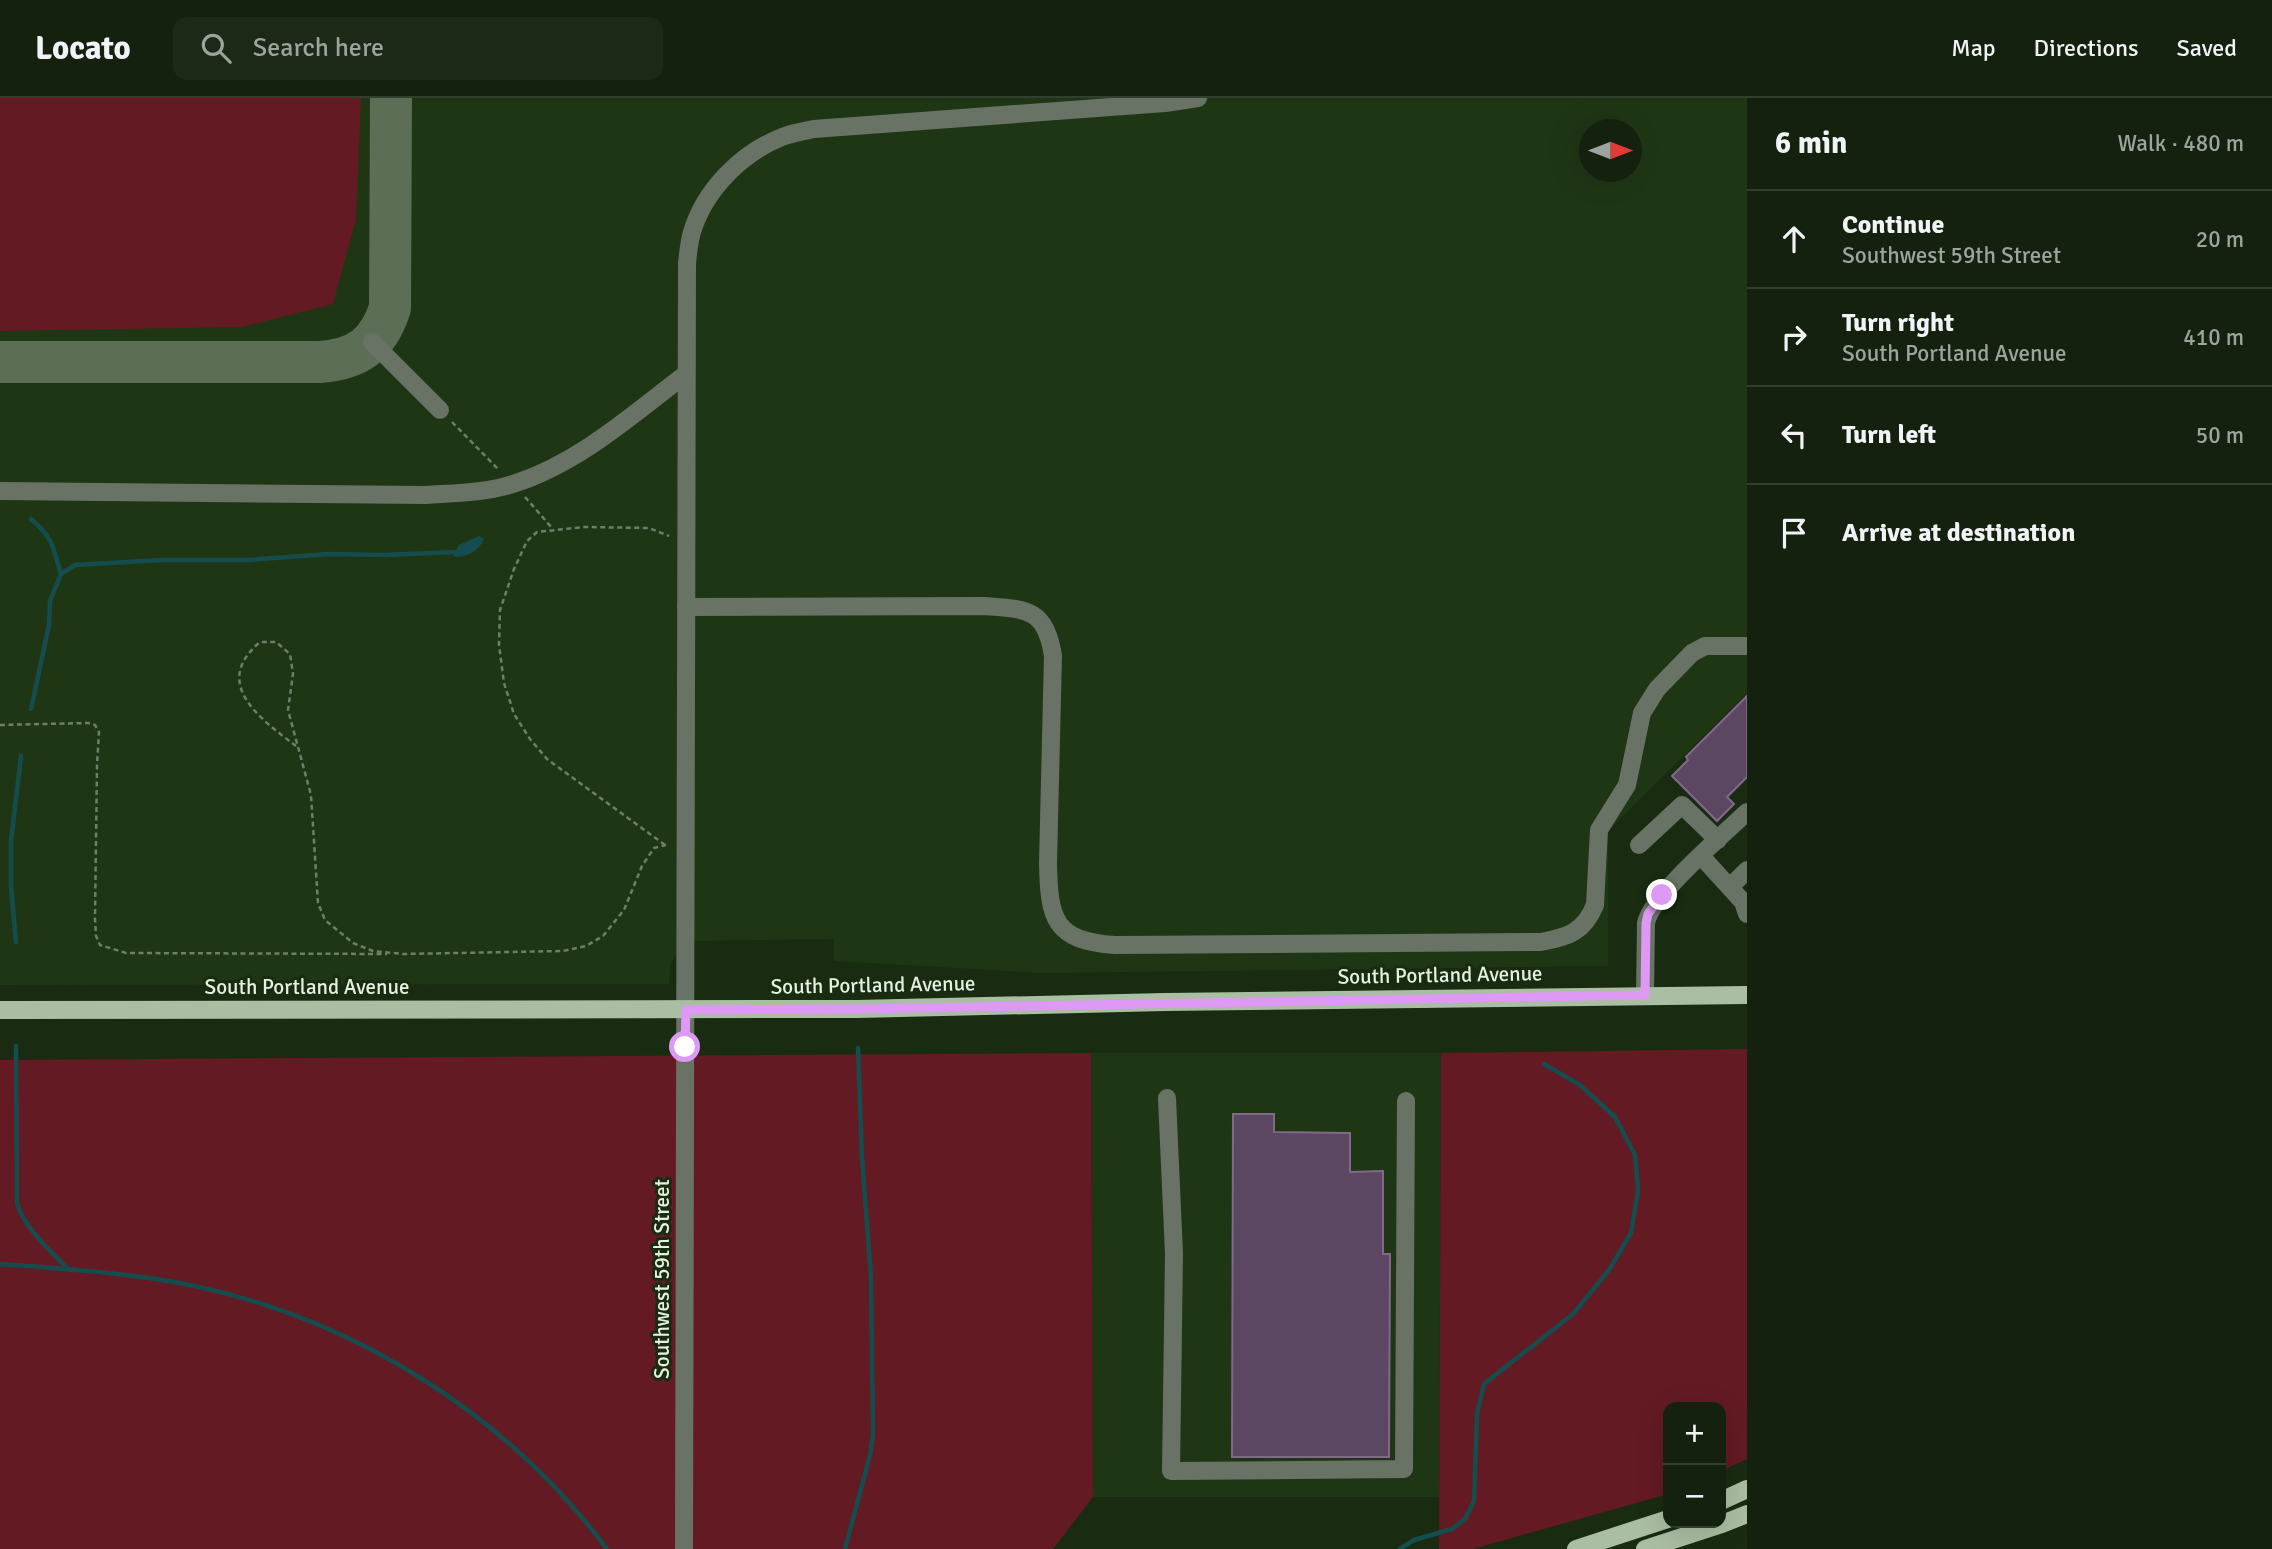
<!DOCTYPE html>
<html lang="en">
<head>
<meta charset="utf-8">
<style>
	:root { --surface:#13210e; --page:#1c2917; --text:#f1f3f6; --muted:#9da39e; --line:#323e2e }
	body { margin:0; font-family:Signika,sans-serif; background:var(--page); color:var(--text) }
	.controls { position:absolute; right:21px; bottom:21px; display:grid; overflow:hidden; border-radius:14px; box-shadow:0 7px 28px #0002 }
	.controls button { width:63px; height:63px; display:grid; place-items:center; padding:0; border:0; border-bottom:2px solid var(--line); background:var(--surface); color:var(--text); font:35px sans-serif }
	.compass { position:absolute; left:1579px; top:21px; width:63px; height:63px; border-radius:50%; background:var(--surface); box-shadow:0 7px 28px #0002; rotate:90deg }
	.stop { position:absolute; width:21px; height:21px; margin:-16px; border:5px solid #dd99f3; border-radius:50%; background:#fff }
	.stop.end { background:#dd99f3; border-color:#fff; box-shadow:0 2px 7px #0008 }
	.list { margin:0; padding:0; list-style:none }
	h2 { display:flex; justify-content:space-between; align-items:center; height:91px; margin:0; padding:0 28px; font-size:30px }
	h2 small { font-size:23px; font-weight:400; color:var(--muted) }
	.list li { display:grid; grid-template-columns:46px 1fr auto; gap:21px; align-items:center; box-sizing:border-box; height:98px; padding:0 28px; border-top:2px solid var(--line) }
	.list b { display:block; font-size:26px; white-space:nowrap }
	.list p { margin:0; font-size:23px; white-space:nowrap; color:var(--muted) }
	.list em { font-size:23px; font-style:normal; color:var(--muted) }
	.icon { flex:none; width:38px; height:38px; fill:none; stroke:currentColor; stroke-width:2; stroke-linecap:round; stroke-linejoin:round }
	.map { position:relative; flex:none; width:1747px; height:1451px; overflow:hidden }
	header { display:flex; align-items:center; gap:42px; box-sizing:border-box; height:98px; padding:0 35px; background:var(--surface); border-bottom:2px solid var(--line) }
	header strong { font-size:33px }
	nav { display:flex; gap:38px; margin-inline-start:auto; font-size:24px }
	.search { width:490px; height:63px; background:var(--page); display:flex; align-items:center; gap:18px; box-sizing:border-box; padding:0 24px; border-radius:14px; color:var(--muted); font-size:26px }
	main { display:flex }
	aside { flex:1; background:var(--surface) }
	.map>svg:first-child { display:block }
	.built { fill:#1f3615; fill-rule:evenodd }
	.green { fill:#631a23 }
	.water { fill:#154d4e }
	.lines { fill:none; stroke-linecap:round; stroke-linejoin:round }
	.stream { stroke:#154d4e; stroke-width:4.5 }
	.taxiway { stroke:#5d6e57; stroke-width:42 }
	.building { fill:#5b4762; stroke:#806a88; stroke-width:2 }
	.path { stroke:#6e7e68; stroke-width:2.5; stroke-dasharray:5 3.5; stroke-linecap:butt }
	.minor { stroke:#687265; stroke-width:18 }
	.major { stroke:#aabea3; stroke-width:18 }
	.route { stroke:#dd99f3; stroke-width:9 }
	.labels { text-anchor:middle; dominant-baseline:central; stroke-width:6; stroke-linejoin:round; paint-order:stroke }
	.street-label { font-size:21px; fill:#e4f0e0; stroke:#192c12 }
</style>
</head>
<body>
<header>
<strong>Locato</strong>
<div class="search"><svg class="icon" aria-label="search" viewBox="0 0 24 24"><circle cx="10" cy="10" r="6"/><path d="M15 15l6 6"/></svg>Search here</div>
<nav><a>Map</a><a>Directions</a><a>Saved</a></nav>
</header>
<main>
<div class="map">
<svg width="1747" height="1451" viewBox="0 0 1747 1451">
	<rect width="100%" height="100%" fill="#192c12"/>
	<g class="built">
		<path d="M0,0h1747v595l-139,138v135l-566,7 -208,-12v-22l-151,2 -13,24 -1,19 -669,1zM1590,32h42v42h-42z"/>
		<path d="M1091,955h350l-2,444h-346z"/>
	</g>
	<g class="green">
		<path d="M0,0h361l-5,121 -23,85 -91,23 -242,4z"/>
		<path d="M1747,951v410l-26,12v-64h-53v87l-195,55h-34l2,-496z"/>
		<path d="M1091,955l2,444 -40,52h-1053v-489z"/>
	</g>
	<path class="water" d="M479,438l5,3c-5,12 -18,20 -31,17l6,-11z"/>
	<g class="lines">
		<g class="stream">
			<path d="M31,421c24,21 21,27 30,55"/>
			<path d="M31,611l18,-84 1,-24 11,-27 14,-9 87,-5h86l81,-6 56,1 69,-3"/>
			<path d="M16,844l-5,-56v-45l10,-85"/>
			<path d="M16,948l1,157c8,26 32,46 50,65"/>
			<path d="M0,1166c65,5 131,9 195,22 163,35 313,130 412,263"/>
			<path d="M845,1451l25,-94 3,-20 -2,-158 -9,-119 -4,-110"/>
			<path d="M1400,1451l14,-9 38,-11 13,-10 9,-18 3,-87 7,-30 89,-70 36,-44 22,-37 7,-43 -3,-35 -20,-38 -35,-32 -36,-21"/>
		</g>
		<path class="taxiway" d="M0,264h320c38,-3 58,-17 70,-54l1,-210"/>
	</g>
	<g class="building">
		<path d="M1747,598v81l-20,20 7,7 -17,17 -45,-45 16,-16 -2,-3z"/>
		<path d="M1233,1016h41v18l76,1v39l33,-1v83h7l-1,203h-157z"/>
	</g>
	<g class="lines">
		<g class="path">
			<path d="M452,324l47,48"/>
			<path d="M525,399l28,32"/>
			<path d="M0,627l88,-2 7,2 4,7 -2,33 -2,153 1,18 4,9 26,8 261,1"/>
			<path d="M296,648c-34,-26 -86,-62 -36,-104h16l14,12 3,20 -5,36 23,85 7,108 7,17 28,23 20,8 30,3 160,-3 23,-5 17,-10 21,-26 18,-44 12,-18 12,-3"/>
			<path d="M665,747l-118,-86 -17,-20 -16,-25 -10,-31 -5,-38 1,-35 14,-41 13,-28 10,-9 47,-5 65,1 20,8"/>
		</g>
		<g class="minor">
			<path d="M372,244l68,68"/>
			<path d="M0,393l426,4c30,-2 61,-2 90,-12 64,-21 117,-69 170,-109"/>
			<path d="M686,509l299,-1c41,3 61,2 68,50l-5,207c1,56 6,78 67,82l426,-3c27,-5 43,-10 54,-37l4,-75 28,-45 15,-72 15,-24 35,-36 13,-7h42"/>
			<path d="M1639,747l43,-40 36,35"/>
			<path d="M1701,758l42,46 4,12"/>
			<path d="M1730,789l17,-17"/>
			<path d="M1645,897l1,-72c5,-27 78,-89 101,-111"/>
			<path d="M1167,1000l7,156 -3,217 233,-2 2,-368"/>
			<path d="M684,1451l3,-1285c1,-11 2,-22 5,-32 13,-43 50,-79 90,-95 10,-4 22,-6 32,-8l351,-26 33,-5"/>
		</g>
		<g class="major">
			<path d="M0,912l857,-1 308,-7 582,-7"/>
			<path d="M1721,1403l26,-12"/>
			<path d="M1576,1451l92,-30"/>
			<path d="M1645,1451l77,-25 25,-10"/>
		</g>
	</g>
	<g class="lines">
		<path class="route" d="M685,949l1,-37 171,-1 788,-14 1,-72 2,-9 14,-19"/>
	</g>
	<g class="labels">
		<g class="street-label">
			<text transform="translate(1440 877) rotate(-1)">South Portland Avenue</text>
			<text transform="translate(873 887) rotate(-1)">South Portland Avenue</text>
			<text x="307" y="889">South Portland Avenue</text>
			<text transform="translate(662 1181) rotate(-90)">Southwest 59th Street</text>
		</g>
	</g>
</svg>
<div class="controls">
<button>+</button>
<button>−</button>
</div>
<svg class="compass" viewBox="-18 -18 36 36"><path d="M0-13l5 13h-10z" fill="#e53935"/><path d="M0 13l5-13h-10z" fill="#9da39e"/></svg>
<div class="stop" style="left:685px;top:949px"></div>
<div class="stop end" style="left:1662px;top:797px"></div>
</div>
<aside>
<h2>6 min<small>Walk · 480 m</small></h2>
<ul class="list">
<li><svg class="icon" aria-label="ahead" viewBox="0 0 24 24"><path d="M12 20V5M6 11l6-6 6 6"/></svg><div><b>Continue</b><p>Southwest 59th Street</p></div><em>20 m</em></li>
<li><svg class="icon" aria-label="right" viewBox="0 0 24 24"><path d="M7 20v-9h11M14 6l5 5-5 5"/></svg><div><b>Turn right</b><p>South Portland Avenue</p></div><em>410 m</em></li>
<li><svg class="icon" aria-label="left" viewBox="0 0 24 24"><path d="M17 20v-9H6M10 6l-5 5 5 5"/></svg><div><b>Turn left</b></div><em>50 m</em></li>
<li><svg class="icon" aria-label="arrive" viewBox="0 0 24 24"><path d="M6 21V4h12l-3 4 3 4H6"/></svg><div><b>Arrive at destination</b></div></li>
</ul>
</aside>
</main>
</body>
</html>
